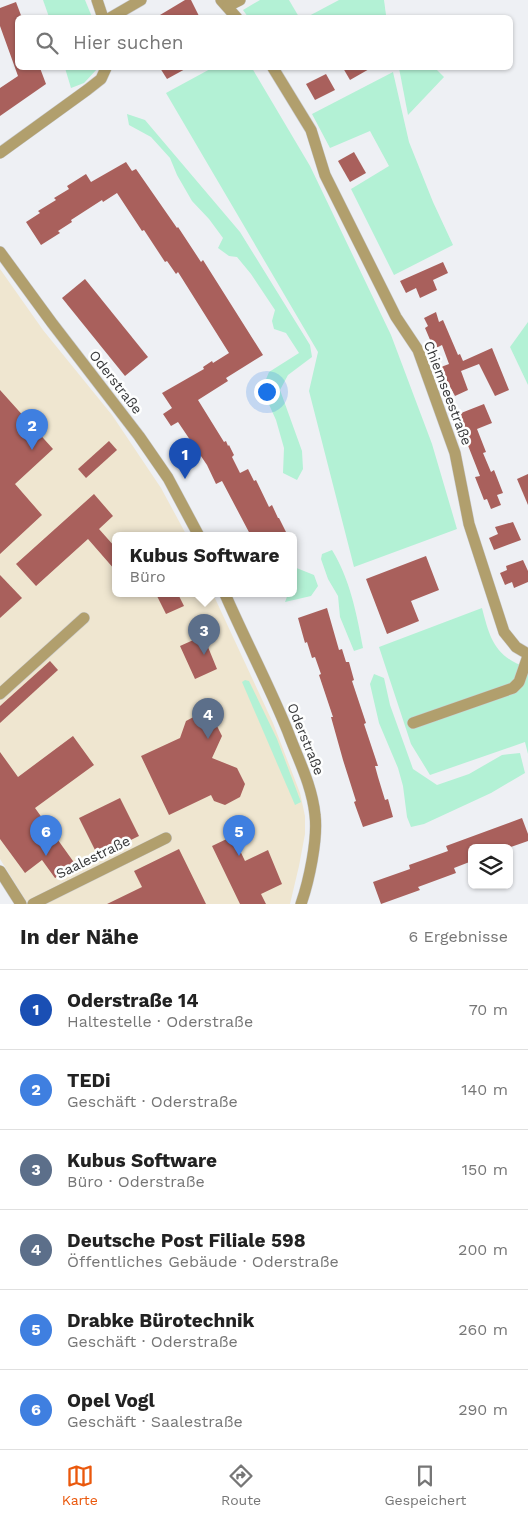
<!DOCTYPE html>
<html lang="de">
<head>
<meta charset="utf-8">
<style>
	:root { --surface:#fff; --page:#f2f2f2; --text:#222; --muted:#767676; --line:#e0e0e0; --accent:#ea580c }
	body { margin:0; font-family:"Work Sans",sans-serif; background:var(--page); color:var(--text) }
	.controls { position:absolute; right:15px; bottom:15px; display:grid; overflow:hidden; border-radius:8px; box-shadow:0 1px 4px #0004 }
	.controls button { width:45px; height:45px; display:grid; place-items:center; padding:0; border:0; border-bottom:1px solid var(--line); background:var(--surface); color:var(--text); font:25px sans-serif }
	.you { position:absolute; left:266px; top:391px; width:18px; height:18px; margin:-12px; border:4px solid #fff; border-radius:50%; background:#1a73e8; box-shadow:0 0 0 8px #1a73e833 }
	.badge { display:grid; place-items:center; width:32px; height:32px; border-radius:50%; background:var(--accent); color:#fff; font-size:16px; font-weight:700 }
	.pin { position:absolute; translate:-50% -41px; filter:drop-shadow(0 1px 2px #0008) }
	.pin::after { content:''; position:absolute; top:26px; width:18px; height:15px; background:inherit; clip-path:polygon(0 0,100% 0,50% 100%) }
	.popup { position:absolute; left:112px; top:532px; width:185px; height:65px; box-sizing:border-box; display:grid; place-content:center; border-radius:8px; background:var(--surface); filter:drop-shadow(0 1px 4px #0005); font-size:16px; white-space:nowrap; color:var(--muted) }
	.popup b { font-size:19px; color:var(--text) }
	.popup::after { content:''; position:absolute; left:50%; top:100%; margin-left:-10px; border:10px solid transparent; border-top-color:var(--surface) }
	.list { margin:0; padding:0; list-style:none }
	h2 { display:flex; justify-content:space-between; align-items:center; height:65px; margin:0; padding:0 20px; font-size:21px }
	h2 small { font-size:16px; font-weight:400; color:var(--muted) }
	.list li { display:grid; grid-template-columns:32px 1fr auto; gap:15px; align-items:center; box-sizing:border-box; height:80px; padding:0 20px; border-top:1px solid var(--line) }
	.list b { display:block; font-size:19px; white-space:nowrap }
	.list p { margin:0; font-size:16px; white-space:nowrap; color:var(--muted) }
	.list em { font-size:16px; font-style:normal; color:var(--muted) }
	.icon { flex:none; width:28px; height:28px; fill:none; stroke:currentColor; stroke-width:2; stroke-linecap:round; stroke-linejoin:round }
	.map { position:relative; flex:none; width:528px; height:904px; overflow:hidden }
	.search { position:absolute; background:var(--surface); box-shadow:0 1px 4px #0004; left:15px; right:15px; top:15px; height:55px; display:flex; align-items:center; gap:12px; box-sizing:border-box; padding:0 18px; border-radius:8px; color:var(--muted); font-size:19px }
	.sheet { height:545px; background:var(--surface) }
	nav { display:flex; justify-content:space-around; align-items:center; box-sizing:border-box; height:70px; border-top:1px solid var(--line); background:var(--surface); font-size:14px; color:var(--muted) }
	nav a { display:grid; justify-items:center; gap:2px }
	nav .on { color:var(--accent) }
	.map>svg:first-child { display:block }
	.commercial { fill:#efe6d0 }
	.green { fill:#b3f1d5 }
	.building { fill:#a9605c }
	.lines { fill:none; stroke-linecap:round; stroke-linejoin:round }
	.minor-casing { stroke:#c9cbcf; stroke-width:12 }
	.minor { stroke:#b19f6d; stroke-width:11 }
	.labels { text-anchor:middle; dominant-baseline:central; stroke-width:5; stroke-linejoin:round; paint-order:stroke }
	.street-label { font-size:14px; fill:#363739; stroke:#fdfefe }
</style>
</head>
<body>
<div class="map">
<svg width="528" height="904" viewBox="0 0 528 904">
	<rect width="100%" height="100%" fill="#eef0f4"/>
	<path class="commercial" d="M0,269l43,61 69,85 49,73 26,48h-72v58h98l60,129 27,70 5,23v18l-6,32 -9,38h-262l-28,-45z"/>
	<g class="green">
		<path d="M43,0h42l7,17h-43z"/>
		<path d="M260,0h29l10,17h-51l-5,-7z"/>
		<path d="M339,0h45l2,15 -4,3 -75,-1z"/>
		<path d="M65,68h33l-14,15 -13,5z"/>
		<path d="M212,68h40l58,98 81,169 41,109 25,85 -103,38 -45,-176 9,-39 -152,-259z"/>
		<path d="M399,68h36l9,9 -36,38z"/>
		<path d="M393,72l16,70 24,60 20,43 -59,30 -43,-86 38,-23 -19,-35 -40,17 -18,-34z"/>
		<path d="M127,114l18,6 95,112 70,113 2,12 -24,18 -8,15 22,61 1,18 -6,11 -14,-7 1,-25 -8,-28 -14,-31 7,-17 30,-19 -13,-20 -12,-4 -2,-8 3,-11 -24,-36 -14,-17 -8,-1 -11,-8 5,-10 -14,-19 -17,-18 -15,-26 -7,-17 -19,-21 -22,-12z"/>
		<path d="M528,322v63l-18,-38z"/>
		<path d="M332,550c18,29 25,65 31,98l-9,3 -14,-34 -2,-21 -10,-17 -7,-20 1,-5z"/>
		<path d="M294,567l20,8 4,11 -7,10 -26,6 3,-8h5v-26z"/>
		<path d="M482,608c8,31 13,49 46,60v86l-3,-12 -95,33 -19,-31 -32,-97z"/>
		<path d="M374,674l10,4 6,27 23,64 24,16 32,-11 33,-19 18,-2 5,20 -34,20 -67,31 -13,3 -4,-10 -4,-31 -5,-18 -19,-45 -9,-39z"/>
		<path d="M245,680l4,1 28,58 24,63 -6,3 -53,-123z"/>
	</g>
	<g class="building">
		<path d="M185,0h6l9,18h-45z"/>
		<path d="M16,2l6,16h-4v50h22l6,16 -46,32v-28l18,-12 -18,-50v-18z"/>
		<path d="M160,68h27l-20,11z"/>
		<path d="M343,68h28l-21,12z"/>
		<path d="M326,74l9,16 -20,10 -9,-16z"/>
		<path d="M354,152l12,21 -16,9 -12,-21z"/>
		<path d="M126,162l6,9 4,-2 41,59 1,-1 23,35 2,-2 60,95 -37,23 2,3 -30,19 26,42 2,-1 2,5 1,-1 5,10 -2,2 8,16 8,-4 6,12 2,-1 13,27 3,-2 6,13h1l9,18h-37l-29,-55 -6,3 -9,-19 -29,-43 -7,4 -8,-12 9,-6 -10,-15 42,-24 -1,-2 9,-6 1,2 16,-10 -51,-81 -2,2 -9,-13 -2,1 -21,-32 -2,1 -25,-38 -14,9 -1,-2 -31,20 1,2 -14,9 2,2 -19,12 -15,-23 14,-9 -2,-2 18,-11 -2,-2 15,-9 -2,-3 19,-12 5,8z"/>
		<path d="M443,262l5,11 -15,7 4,10 -17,8 -4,-10 -10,5 -6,-12z"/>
		<path d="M85,279l63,78 -23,19 -63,-78z"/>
		<path d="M436,312l3,10 4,-2 15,35 2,-1 3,7 29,-13 17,42 -14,6 -16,-32 -18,7 7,19 -13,6 -10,-19 -3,2 -3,-8 3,-1 -1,-3 8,-3 -7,-19 -8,4 -9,-21 3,-2 -4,-8z"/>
		<path d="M0,390l53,59 -38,35 27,31 -42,39z"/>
		<path d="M484,404l8,19 -15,6 9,23 -3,1 8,19 3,-2 9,23 -6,2 4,10 -10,4 -4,-10 -3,1 -9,-23 5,-1 -24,-61z"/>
		<path d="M109,441l8,9 -31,28 -8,-9z"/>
		<path d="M528,474v31l-11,-26z"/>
		<path d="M94,494l19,22 -14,13 16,18v23l-27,-31 -52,47 -20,-22z"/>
		<path d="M513,522l8,18 -27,10 -5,-12 9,-4 -3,-7z"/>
		<path d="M426,556l13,34 -28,11 8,20 -32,13 -21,-55z"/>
		<path d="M523,560l5,11v11l-14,6 -2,-6 -7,3 -5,-12 7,-3 -1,-4z"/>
		<path d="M0,575l22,23 -22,20z"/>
		<path d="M156,594h22l6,12 -18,8z"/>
		<path d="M327,608l12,42 3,-1 4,13h3l5,18 -2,1 14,42 -2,1 14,42h-3l3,11 7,23 3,-1 5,18 -30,10 -9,-25 2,-1 -13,-41 -12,-43h2l-14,-42 2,-1 -6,-17 -3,1 -5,-16 -2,1 -7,-25z"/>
		<path d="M200,637l5,11 3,-1 9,22 -22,10 -15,-33z"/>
		<path d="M50,661l8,9 -58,53v-17z"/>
		<path d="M201,713l12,5 9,18 -10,22 25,10 8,16 -5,13 -15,8 -11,-4 -3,-6 -42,20 -28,-59 39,-18 6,-17z"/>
		<path d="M73,736l21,29 -59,43 43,60 -23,10 -13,-18 -17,13 -25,-34v-87l18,25z"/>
		<path d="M120,798l19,38 -41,20 -19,-38z"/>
		<path d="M522,818l6,16v7l-20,7h-36v13l-18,7 2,5 -38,14 2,3 -39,14 -8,-22 37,-13 -1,-4 39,-14 -2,-5z"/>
		<path d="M233,836l12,25 23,-11 14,34 -21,10 5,10h-26l-28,-58z"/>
		<path d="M179,849l27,55h-99l35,-17 -8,-16z"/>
	</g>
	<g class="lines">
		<defs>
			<g id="minor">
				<path d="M97,0l6,18"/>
				<path d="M221,0l16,18"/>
				<path d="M228,6l12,-6"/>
				<path d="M110,18l31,-18"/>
				<path d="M273,68l38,62 14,45 71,142 22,33 37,103 14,71 35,108 12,15 12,7"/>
				<path d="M0,153l87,-63 14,-11 5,-11"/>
				<path d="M0,252l52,71 87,113 29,42 31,58"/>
				<path d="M225,594c20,46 44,91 63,138 10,27 24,53 27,83 3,24 -6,66 -14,89"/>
				<path d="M0,694l84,-76"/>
				<path d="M413,723l100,-35 6,-6 9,-26"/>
				<path d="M0,871l21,33"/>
				<path d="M33,904l133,-66"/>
			</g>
		</defs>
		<use href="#minor" class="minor-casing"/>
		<use href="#minor" class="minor"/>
	</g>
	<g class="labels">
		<g class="street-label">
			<text transform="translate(116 382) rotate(52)">Oderstraße</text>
			<text transform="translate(448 393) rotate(69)">Chiemseestraße</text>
			<text transform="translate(306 739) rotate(68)">Oderstraße</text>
			<text transform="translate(93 857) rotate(-26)">Saalestraße</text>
		</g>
	</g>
</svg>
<div class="controls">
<button><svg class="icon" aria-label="layers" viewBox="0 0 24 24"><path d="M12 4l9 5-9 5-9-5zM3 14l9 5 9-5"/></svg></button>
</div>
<div class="you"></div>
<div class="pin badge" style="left:185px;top:479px;background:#1a4fb4">1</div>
<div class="pin badge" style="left:32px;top:450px;background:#3f7fe0">2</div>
<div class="pin badge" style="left:204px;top:655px;background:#5c6f8a">3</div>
<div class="popup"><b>Kubus Software</b>Büro</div>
<div class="pin badge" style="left:208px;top:739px;background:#5c6f8a">4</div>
<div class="pin badge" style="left:239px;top:856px;background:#3f7fe0">5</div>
<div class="pin badge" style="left:46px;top:856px;background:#3f7fe0">6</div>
<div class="search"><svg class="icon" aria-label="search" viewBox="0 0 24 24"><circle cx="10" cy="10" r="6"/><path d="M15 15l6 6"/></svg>Hier suchen</div>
</div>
<section class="sheet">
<h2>In der Nähe<small>6 Ergebnisse</small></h2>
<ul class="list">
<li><span class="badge" style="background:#1a4fb4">1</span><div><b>Oderstraße 14</b><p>Haltestelle · Oderstraße</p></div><em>70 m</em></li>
<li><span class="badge" style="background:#3f7fe0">2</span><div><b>TEDi</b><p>Geschäft · Oderstraße</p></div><em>140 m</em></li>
<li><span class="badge" style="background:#5c6f8a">3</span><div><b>Kubus Software</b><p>Büro · Oderstraße</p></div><em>150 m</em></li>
<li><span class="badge" style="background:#5c6f8a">4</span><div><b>Deutsche Post Filiale 598</b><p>Öffentliches Gebäude · Oderstraße</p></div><em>200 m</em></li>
<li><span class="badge" style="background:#3f7fe0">5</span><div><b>Drabke Bürotechnik</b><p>Geschäft · Oderstraße</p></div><em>260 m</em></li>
<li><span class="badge" style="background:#3f7fe0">6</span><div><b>Opel Vogl</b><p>Geschäft · Saalestraße</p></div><em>290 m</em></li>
</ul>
</section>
<nav>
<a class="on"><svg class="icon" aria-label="map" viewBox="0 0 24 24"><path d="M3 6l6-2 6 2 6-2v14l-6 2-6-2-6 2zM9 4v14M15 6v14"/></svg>Karte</a>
<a><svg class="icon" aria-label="directions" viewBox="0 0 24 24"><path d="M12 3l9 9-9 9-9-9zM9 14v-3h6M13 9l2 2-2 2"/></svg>Route</a>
<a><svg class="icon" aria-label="saved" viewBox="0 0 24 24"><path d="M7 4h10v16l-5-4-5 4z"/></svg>Gespeichert</a>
</nav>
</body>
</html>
